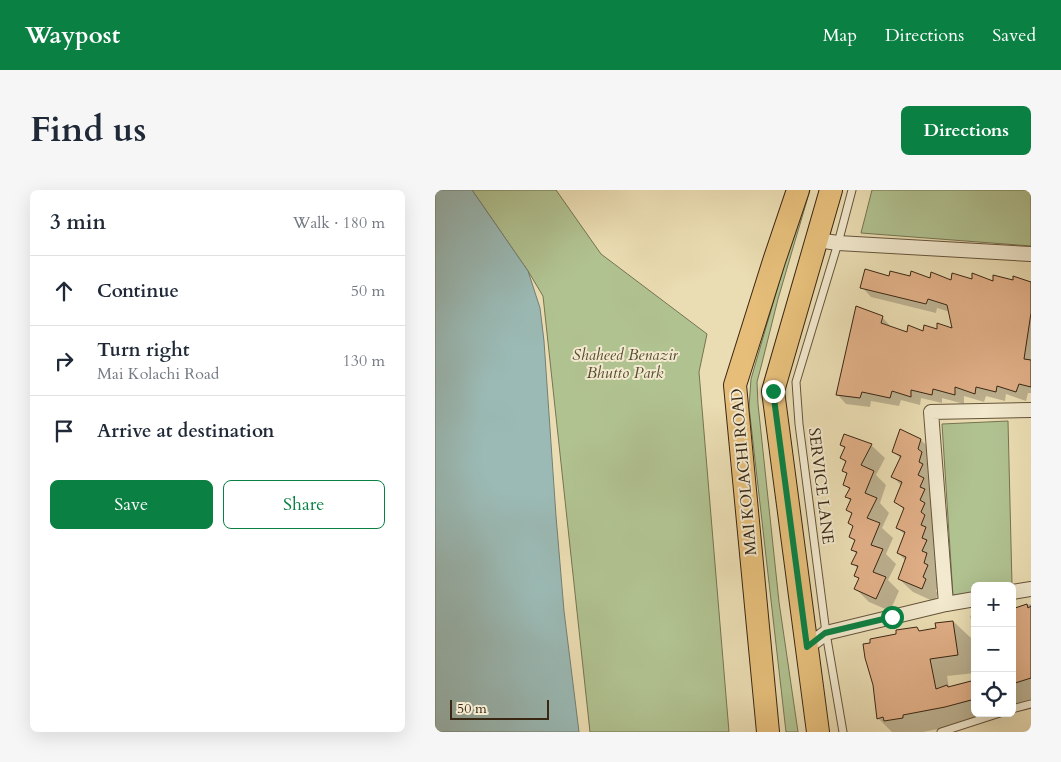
<!DOCTYPE html>
<html lang="en">
<head>
<meta charset="utf-8">
<style>
	:root { --surface:#fff; --page:#f6f6f7; --text:#1f2937; --muted:#747a83; --line:#e0e1e3; --accent:#0b8043 }
	body { margin:0; font-family:Cardo,serif; background:var(--page); color:var(--text) }
	.controls { position:absolute; right:15px; bottom:15px; display:grid; overflow:hidden; border-radius:8px; box-shadow:0 5px 20px #0002 }
	.controls button { width:45px; height:45px; display:grid; place-items:center; padding:0; border:0; border-bottom:1px solid var(--line); background:var(--surface); color:var(--text); font:25px sans-serif }
	.scale { position:absolute; left:15px; bottom:12px; width:99px; box-sizing:border-box; padding-left:5px; border:2px solid #392613; border-top:0; font-size:14px; line-height:18px; white-space:nowrap; color:#392613; -webkit-text-stroke:4px #f2e9ce; paint-order:stroke }
	.stop { position:absolute; width:15px; height:15px; margin:-11px; border:4px solid #0b8043; border-radius:50%; background:#fff }
	.stop.end { background:#0b8043; border-color:#fff; box-shadow:0 1px 5px #0008 }
	.list { margin:0; padding:0; list-style:none }
	h2 { display:flex; justify-content:space-between; align-items:center; height:65px; margin:0; padding:0 20px; font-size:21px }
	h2 small { font-size:16px; font-weight:400; color:var(--muted) }
	.list li { display:grid; grid-template-columns:32px 1fr auto; gap:15px; align-items:center; box-sizing:border-box; height:70px; padding:0 20px; border-top:1px solid var(--line) }
	.list b { display:block; font-size:19px; white-space:nowrap }
	.list p { margin:0; font-size:16px; white-space:nowrap; color:var(--muted) }
	.list em { font-size:16px; font-style:normal; color:var(--muted) }
	.actions { display:flex; gap:10px; padding:15px 20px }
	.actions a { flex:1; padding:11px 0; border:1px solid var(--accent); border-radius:8px; text-align:center; font-size:18px; color:var(--accent) }
	.actions .main { background:var(--accent); color:#fff }
	.icon { flex:none; width:28px; height:28px; fill:none; stroke:currentColor; stroke-width:2; stroke-linecap:round; stroke-linejoin:round }
	.map { position:relative; flex:none; width:596px; height:542px; overflow:hidden; border-radius:8px }
	header { display:flex; align-items:center; gap:30px; box-sizing:border-box; height:70px; padding:0 25px; background:var(--accent); color:#fff }
	header strong { font-size:24px }
	nav { display:flex; gap:28px; margin-inline-start:auto; font-size:18px }
	.intro { display:flex; align-items:center; justify-content:space-between; box-sizing:border-box; height:120px; padding:0 30px }
	h1 { margin:0; font-size:35px }
	.button { padding:12px 22px; border-radius:8px; background:var(--accent); color:#fff; font-size:18px; font-weight:700 }
	main { display:flex; gap:30px; padding:0 30px }
	aside { flex:1; background:var(--surface); border-radius:8px; box-shadow:0 5px 20px #0002 }
	.map>svg:first-child { display:block }
	.green { fill:#b1c291; stroke:#757452 }
	.water { fill:#9bbab5; stroke:#747f74 }
	.shadow { fill:#0003 }
	.building { fill:#e1af87; stroke:#392613 }
	.lines { fill:none; stroke-linecap:round; stroke-linejoin:round }
	.service-casing { stroke:#66543b; stroke-width:9 }
	.minor-casing { stroke:#66543b; stroke-width:16 }
	.primary-casing { stroke:#392613; stroke-width:24 }
	.service { stroke:#f2e9ce; stroke-width:7 }
	.minor { stroke:#f2e9ce; stroke-width:14 }
	.primary { stroke:#e6be7a; stroke-width:22 }
	.route { stroke:#0b8043; stroke-width:6 }
	.labels { text-anchor:middle; dominant-baseline:central; stroke-width:4; stroke-linejoin:round; paint-order:stroke }
	.park-label { font-size:16px; font-style:italic; fill:#574d32; stroke:#f2e9ce }
	.street-label { font-size:16px; fill:#392613; stroke:#f2e9ce }
</style>
</head>
<body>
<header>
<strong>Waypost</strong>
<nav><a>Map</a><a>Directions</a><a>Saved</a></nav>
</header>
<div class="intro"><h1>Find us</h1><a class="button">Directions</a></div>
<main>
<aside>
<h2>3 min<small>Walk · 180 m</small></h2>
<ul class="list">
<li><svg class="icon" aria-label="ahead" viewBox="0 0 24 24"><path d="M12 20V5M6 11l6-6 6 6"/></svg><div><b>Continue</b></div><em>50 m</em></li>
<li><svg class="icon" aria-label="right" viewBox="0 0 24 24"><path d="M7 20v-9h11M14 6l5 5-5 5"/></svg><div><b>Turn right</b><p>Mai Kolachi Road</p></div><em>130 m</em></li>
<li><svg class="icon" aria-label="arrive" viewBox="0 0 24 24"><path d="M6 21V4h12l-3 4 3 4H6"/></svg><div><b>Arrive at destination</b></div></li>
</ul>
<div class="actions"><a class="main">Save</a><a>Share</a></div>
</aside>
<div class="map">
<svg width="596" height="542" viewBox="0 0 596 542">
	<rect width="100%" height="100%" fill="#ebddb3"/>
	<filter id="stains"><feTurbulence type="fractalNoise" baseFrequency=".004" numOctaves="4"/><feColorMatrix values="0 0 0 0 .2 0 0 0 0 .09 0 0 0 0 .02 0 0 0 .5 -.17"/></filter>
	<radialGradient id="worn" r=".72"><stop offset=".6" stop-color="#630" stop-opacity="0"/><stop offset="1" stop-color="#630" stop-opacity=".3"/></radialGradient>
	<g class="green">
		<path d="M37,0h84l45,64 106,80 -8,38 30,360h-139l-47,-436 -15,-25z"/>
		<path d="M371,0h4l-32,109 -16,64 -5,19 1,22 21,198 19,130h-12l-37,-325 2,-28z"/>
		<path d="M437,0h159v56l-170,-13z"/>
		<path d="M573,231l4,164 -37,1v6l-22,4 -11,-172z"/>
	</g>
	<path class="water" d="M0,0h37l56,81 12,37 4,33 12,175 8,95 15,121h-144z"/>
	<g class="shadow">
		<path d="M476,87l41,5 21,-1 58,2v110h-3l-2,8 -20,-7 -1,7 -19,-5 -2,6 -20,-6v8l-22,-6v5l-21,-5 -1,7 -19,-5 -2,6 -28,-5 -1,6 -24,-3 -9,-10 45,-77 10,11 16,5 45,-4 -3,-17 -13,-4 -1,5 -65,-16 -9,-10 28,-9z"/>
		<path d="M486,250l13,13 6,102 -4,9 4,4 -3,8 4,4 -5,11 2,2 -3,9 -22,-10 -14,-13 7,-18 -8,-8 7,-18 -8,-8 7,-17 -8,-9 6,-15 -9,-9 8,-18 -8,-8z"/>
		<path d="M406,254l30,1 14,13 -9,17 10,10 -6,18 9,10 -7,15 11,10 -7,16 10,10 -8,16 11,11 -9,20 -21,-9 -13,-13 4,-9 -5,-4 3,-7 -5,-6 4,-9 -5,-4 4,-8 -6,-6 4,-9 -4,-4 3,-8 -5,-5 3,-8 -4,-5 3,-7 -6,-6 4,-9 -4,-4 3,-8 -6,-5 4,-9z"/>
		<path d="M596,414v97l-19,9v-100z"/>
		<path d="M540,425v17l-5,-16z"/>
		<path d="M519,432l18,17 3,20v14l-28,3 2,12 26,-7v32h26l-38,11 -40,8h-31l-14,-14 -4,-34 24,-49 19,-7 3,4 17,-3 -1,-5z"/>
	</g>
	<g class="building">
		<path d="M430,79l24,7 1,-5 20,5 1,-5 19,7 1,-6 20,8 1,-7 20,6v-6l21,8v-6l20,5v-4l18,6v31l-7,46 7,1v27l-12,-3 -3,8 -19,-6 -1,6 -20,-5 -1,7 -20,-7v8l-22,-6 -1,6 -21,-5v7l-19,-6 -2,7 -28,-6 -2,6 -24,-3 20,-89 27,10 -2,7 26,9 1,-7 15,6 1,-6 13,4v-6l15,5 -5,-23 -19,-6 -2,5 -66,-16z"/>
		<path d="M465,239l21,10 -3,10 4,3 -3,10 4,2 -5,11 6,3 -4,9 5,2 -5,11 5,3 -4,9 4,3 -4,10 5,2 -4,11 5,2 -5,11 5,2 -3,10 4,2 -5,12 3,2 -4,10 -24,-10 8,-22 -9,-4 8,-21 -9,-4 8,-20 -10,-6 8,-20 -11,-5 10,-21 -9,-4z"/>
		<path d="M409,244l28,10 -11,21 13,6 -9,22 12,5 -10,20 13,5 -9,22 12,4 -10,23 13,5 -10,22 -22,-10 5,-11 -5,-2 4,-10 -7,-2 6,-12 -6,-2 4,-10 -6,-3 4,-11 -5,-3 4,-10 -6,-3 5,-11 -6,-2 5,-9 -7,-3 4,-12 -5,-2 4,-10 -6,-3 5,-11 -5,-2z"/>
		<path d="M592,414l1,4 3,-2v72l-19,6v-75z"/>
		<path d="M518,431l5,34 -28,4 6,30 11,-4 1,2 27,-7v19l-30,8 -42,8v3l-19,3 -1,-4 -6,2 -4,-34 -8,-27 -2,-14 7,-1v-4l26,-5v-4l21,-3 2,4 17,-3 -1,-5z"/>
	</g>
	<g class="lines">
		<defs>
			<g id="service">
				<path d="M577,519l19,-5"/>
				<path d="M408,542l-17,-99 -27,-209 -3,-42 42,-139 14,-53"/>
				<path d="M506,542l59,-19"/>
			</g>
			<g id="minor">
				<path d="M382,50l21,3 193,11"/>
				<path d="M577,402l19,-3"/>
				<path d="M511,414l-15,-192 100,-2"/>
				<path d="M372,457l19,-14 120,-29 29,-5"/>
			</g>
			<g id="primary">
				<path d="M333,542l-33,-347 39,-124 24,-71"/>
				<path d="M383,542l-45,-341 58,-201"/>
			</g>
		</defs>
		<use href="#service" class="service-casing"/>
		<use href="#minor" class="minor-casing"/>
		<use href="#primary" class="primary-casing"/>
		<use href="#service" class="service"/>
		<use href="#minor" class="minor"/>
		<use href="#primary" class="primary"/>
	</g>
	<g class="lines">
		<path class="route" d="M338,201l34,256 18,-14 67,-16"/>
	</g>
	<g class="labels">
		<g class="park-label">
			<text x="190" y="165">Shaheed Benazir<tspan x="190" dy="18">Bhutto Park</tspan></text>
		</g>
		<g class="street-label">
			<text transform="translate(309 282) rotate(-95)">MAI KOLACHI ROAD</text>
			<text transform="translate(386 296) rotate(83)">SERVICE LANE</text>
		</g>
	</g>
	<rect width="100%" height="100%" filter="url(#stains)"/>
	<rect width="100%" height="100%" fill="url(#worn)"/>
</svg>
<div class="controls">
<button>+</button>
<button>−</button>
<button><svg class="icon" aria-label="locate" viewBox="0 0 24 24"><circle cx="12" cy="12" r="6"/><path d="M12 2v4M12 18v4M2 12h4M18 12h4"/></svg></button>
</div>
<div class="scale">50 m</div>
<div class="stop" style="left:457px;top:427px"></div>
<div class="stop end" style="left:338px;top:201px"></div>
</div>
</main>
</body>
</html>
